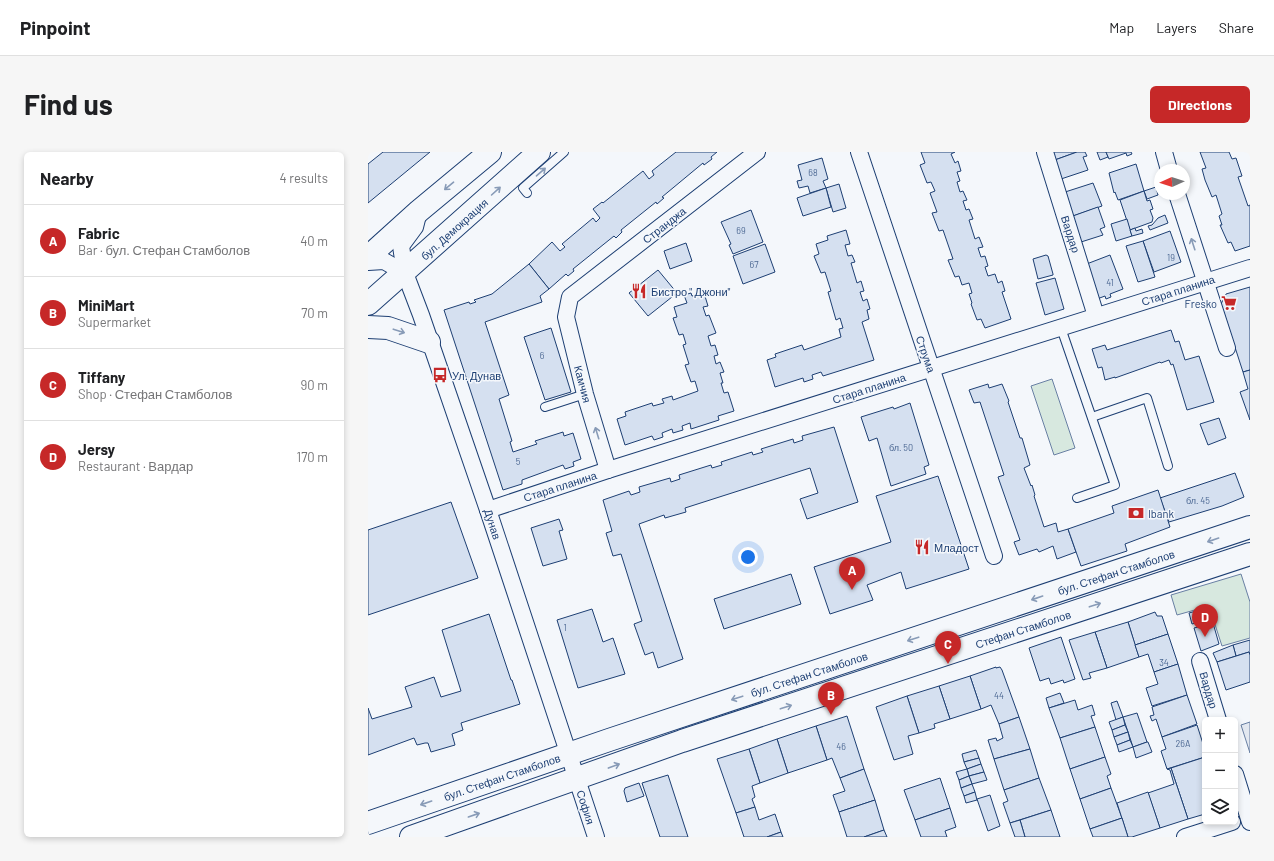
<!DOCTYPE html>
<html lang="en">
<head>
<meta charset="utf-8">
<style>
	:root { --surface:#fff; --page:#f6f6f6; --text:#202124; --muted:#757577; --line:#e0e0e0; --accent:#c62828 }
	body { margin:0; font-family:Barlow,sans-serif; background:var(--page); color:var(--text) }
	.controls { position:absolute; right:12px; bottom:12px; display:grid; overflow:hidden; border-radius:6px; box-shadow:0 2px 6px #0003 }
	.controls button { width:36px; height:36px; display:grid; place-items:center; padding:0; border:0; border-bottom:1px solid var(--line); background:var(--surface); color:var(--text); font:20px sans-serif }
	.compass { position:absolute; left:786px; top:12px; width:36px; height:36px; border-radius:50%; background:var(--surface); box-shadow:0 2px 6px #0003; rotate:267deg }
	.you { position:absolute; left:380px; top:405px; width:14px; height:14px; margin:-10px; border:3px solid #fff; border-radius:50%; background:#1a73e8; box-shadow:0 0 0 6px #1a73e833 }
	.badge { display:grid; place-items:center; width:26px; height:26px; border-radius:50%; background:var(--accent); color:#fff; font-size:13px; font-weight:700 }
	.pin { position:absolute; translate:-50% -33px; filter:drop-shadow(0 1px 2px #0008) }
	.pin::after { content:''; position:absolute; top:21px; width:14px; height:12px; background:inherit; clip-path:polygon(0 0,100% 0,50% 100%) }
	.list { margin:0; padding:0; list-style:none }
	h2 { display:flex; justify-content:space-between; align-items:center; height:52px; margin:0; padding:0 16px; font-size:17px }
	h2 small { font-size:13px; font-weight:400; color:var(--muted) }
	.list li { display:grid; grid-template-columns:26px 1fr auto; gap:12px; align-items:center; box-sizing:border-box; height:72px; padding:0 16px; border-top:1px solid var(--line) }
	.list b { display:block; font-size:15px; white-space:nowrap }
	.list p { margin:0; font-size:13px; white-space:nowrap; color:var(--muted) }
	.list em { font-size:13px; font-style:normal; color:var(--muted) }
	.icon { flex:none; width:22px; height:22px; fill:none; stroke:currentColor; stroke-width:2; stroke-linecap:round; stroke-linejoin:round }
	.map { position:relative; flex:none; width:882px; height:685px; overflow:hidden; border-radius:6px }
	header { display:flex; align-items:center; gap:24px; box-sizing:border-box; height:56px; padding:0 20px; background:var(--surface); border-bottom:1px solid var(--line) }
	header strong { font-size:19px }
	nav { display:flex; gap:22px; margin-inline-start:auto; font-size:14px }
	.intro { display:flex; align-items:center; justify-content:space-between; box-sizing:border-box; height:96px; padding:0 24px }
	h1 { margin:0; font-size:28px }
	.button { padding:10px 18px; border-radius:6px; background:var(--accent); color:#fff; font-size:14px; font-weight:700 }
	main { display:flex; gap:24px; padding:0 24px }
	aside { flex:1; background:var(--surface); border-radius:6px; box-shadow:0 2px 6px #0003 }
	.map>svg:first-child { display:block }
	.green { fill:#d7e8df; stroke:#687fa3 }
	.parking { fill:#e3e8f0; stroke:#687fa3 }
	.building { fill:#d5e0f0; stroke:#1d3f73 }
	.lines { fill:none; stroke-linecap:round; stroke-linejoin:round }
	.lane-casing { stroke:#1d3f73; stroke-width:10 }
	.street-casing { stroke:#1d3f73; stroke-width:18 }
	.secondary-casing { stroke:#1d3f73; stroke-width:24 }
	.lane { stroke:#f4f7fb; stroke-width:8 }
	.street { stroke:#f4f7fb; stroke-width:16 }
	.secondary { stroke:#f4f7fb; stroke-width:22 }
	.oneway { stroke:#889bb7 }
	.labels { text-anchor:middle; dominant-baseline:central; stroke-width:3; stroke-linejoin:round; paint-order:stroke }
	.number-label { font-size:9px; fill:#4b6792 }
	.street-label { font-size:11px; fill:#1d3f73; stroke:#f4f7fb }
	.poi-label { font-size:11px; fill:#1d3f73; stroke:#f4f7fb; text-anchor:start }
</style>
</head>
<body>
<header>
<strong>Pinpoint</strong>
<nav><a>Map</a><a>Layers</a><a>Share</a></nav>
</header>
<div class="intro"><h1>Find us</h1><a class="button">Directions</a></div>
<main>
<aside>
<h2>Nearby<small>4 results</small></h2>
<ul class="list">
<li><span class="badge">A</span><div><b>Fabric</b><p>Bar · бул. Стефан Стамболов</p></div><em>40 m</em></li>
<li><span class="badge">B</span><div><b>MiniMart</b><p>Supermarket</p></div><em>70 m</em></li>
<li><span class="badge">C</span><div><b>Tiffany</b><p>Shop · Стефан Стамболов</p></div><em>90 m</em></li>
<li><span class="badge">D</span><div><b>Jersy</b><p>Restaurant · Вардар</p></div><em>170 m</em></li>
</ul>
</aside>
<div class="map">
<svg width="882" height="685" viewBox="0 0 882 685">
	<rect width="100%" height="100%" fill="#f4f7fb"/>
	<g class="green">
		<path d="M684,227l23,69 -21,7 -23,-69z"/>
		<path d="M873,422l9,28v36l-28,8 -13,-40 -32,9 -6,-20z"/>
	</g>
	<path class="parking" d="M882,570v31l-9,-28z"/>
	<g class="building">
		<path d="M15,0h47l-62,51v-39z"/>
		<path d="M308,0h41l-6,5 1,2 -8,6 -1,-2 -41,34 2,1 -7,6 -1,-2 -35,28 1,2 -6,6 -2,-2 -41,33 1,2 -6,5 -2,-2 -17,15 -20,-25 23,-22 8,9 5,-4 -3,-3 31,-26 3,4 4,-4 -7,-9 9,-7 1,1 40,-32 6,8 5,-4 -2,-4z"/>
		<path d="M553,0h34l-4,2 4,9 3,-2 3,10 -4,1 3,9 -3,1 3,10 3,-1 4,9 -4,1 3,9 3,-1 4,10 -4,1 6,19 4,-2 4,10 -5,1 3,9 4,-1 3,10 -3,1 3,9 7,-2 3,9 4,-2 3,10 -3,1 9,27 -26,9 -4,-9 -4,1 -6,-16 1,-1 -3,-9 3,-1 -3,-10 -7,2 -3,-9 -4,1 -7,-17 5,-1 -10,-29 -4,1 -7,-18 5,-1 -7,-19 5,-2 -4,-9 -4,1 -7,-18 5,-2z"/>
		<path d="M681,0h28l-25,9z"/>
		<path d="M709,0h8l2,4 -4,1 5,13 -30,10 -6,-19z"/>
		<path d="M729,0h9l2,5 -8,3z"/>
		<path d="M738,0h25l1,2 -5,2 -1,-3 -17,6z"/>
		<path d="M832,0h29l3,7 4,-1 6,18 -4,1 10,29 2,-1v41l-15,5 -4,-9 -3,1 -8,-18h2l-3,-9 3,-2 -6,-19 -4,2 -7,-17 -3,-11 4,-1z"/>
		<path d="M454,6l6,21 -5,2 3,7 -16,5 -2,-7 -9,2 -2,-7 5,-1 -4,-15z"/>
		<path d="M768,12l8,27 -26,9 -3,-8 -1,1 -5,-20z"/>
		<path d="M725,31l9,23 -32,11 -8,-24z"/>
		<path d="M471,32l7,24 -13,4 -7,-24z"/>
		<path d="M788,35l2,8 -11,4 -3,-8z"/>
		<path d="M458,36l5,19 -28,9 -6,-18z"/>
		<path d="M776,39l3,10 3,-1 3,9 -3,1 3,8 -1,4 -22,8 -10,-30z"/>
		<path d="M730,55l7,20 -5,2 3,6 -22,7 -11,-25z"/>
		<path d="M383,58l12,32 -30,12 -4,-9 2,-1 -10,-22z"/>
		<path d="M797,63l3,8 -18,7 -2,-4 4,-1 6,-7z"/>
		<path d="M759,67l5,17 -16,5 -5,-17z"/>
		<path d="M767,76l1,3 6,-2 1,4 -11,3 -2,-6z"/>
		<path d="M478,78l4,14 -5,1 3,11 4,-1 3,7 -4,1 6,20 4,-2 3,10 -4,1 3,9 4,-2 3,10 -3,1 2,9 -7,3 12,38 -51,16 -2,-4 -9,3 1,4 -9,3 -1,-4 -28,9 -8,-27 9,-3 -1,-3 27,-9 2,5 37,-13 -2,-8 4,-1 -3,-10 -4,2 -8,-28 3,-1 -6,-19 -4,1 -7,-17 5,-2 -3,-10 12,-4 -1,-4z"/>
		<path d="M802,79l11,31 -27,10 -11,-31z"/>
		<path d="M775,89l12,36 -17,5 -12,-36z"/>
		<path d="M318,91l6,18 -22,8 -6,-18z"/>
		<path d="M397,92l10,28 -32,12 -10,-28z"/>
		<path d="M678,103l2,1 5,18v1l-15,4 -5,-20z"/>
		<path d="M742,103l13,34 -13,5 1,3 -5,2 -1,-3 -8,3 -13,-34z"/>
		<path d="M161,112l20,25 -9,7 2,6 -57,20 24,73 -10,4 13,42 -2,1 3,10 24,-8 -2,-3 28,-9 1,4 9,-3 8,26 -8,3 1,4 -9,3 -2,-4 -41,15v4l-19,6 -59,-180 25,-8 1,2 6,-2 -2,-2 18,-6z"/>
		<path d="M290,118l19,23 -29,23 -19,-23z"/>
		<path d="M687,126l9,31 -19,6 -9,-32z"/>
		<path d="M882,135v83l-7,2 -22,-68 5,-10z"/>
		<path d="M323,141l1,3 12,-3 4,13 -5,1 3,9 3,-1 7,18 -8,3 3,10 4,-1 3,10 -4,1 2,8 4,-2 4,10 -4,1 3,10h-2l3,10 4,-1 6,19 -16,5 1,4 -28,9 -1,-6 -8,3 1,4 -10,3 -1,-4 -10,4 1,4 -9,3 -2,-4 -27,9 -8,-26 9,-3 -1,-4 27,-9 1,3 11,-3 -2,-4 10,-3 1,4 25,-9 -3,-10 -4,1 -6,-17 4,-1 -6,-19 3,-1 -3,-10 -4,1 -6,-17 4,-1 -3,-10 13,-4 -3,-8z"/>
		<path d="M183,176l20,64 -26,8 -21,-63z"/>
		<path d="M803,178l4,12 4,-1 6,19 14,-4 15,46 -27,8 -14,-46 -2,1 -2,-5 -8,3 -1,-1 -45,16v-1l-10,3 -3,-13 -4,1 -6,-19 13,-4 2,5z"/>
		<path d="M882,218v50l-10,-28 8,-3 -5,-17z"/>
		<path d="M620,232l1,4 13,-4 7,17 -1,1 12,36h2l8,27 -6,3 7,18 1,-1 3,10 -1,1 10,31 12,-4 2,9 10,-3 8,23 -19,7 -4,-13 -14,6 -2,-3 -18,6 -5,-13 6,-2 -22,-63 6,-2 -24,-73 -6,1 -5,-13z"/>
		<path d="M542,251l19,62 -5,2 2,7 -35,12 -14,-48 -8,3 -8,-24 32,-10 1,2z"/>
		<path d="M851,266l7,20 -18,7 -8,-21z"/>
		<path d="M466,275l24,75 -51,17 -7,-20 18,-6 -8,-25 -125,40 1,4 -21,6 -1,-3 -25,9 44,135 -25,9 -5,-16 -8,3 -11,-31 8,-3 -21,-67 -8,2 -7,-23 6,-2 -9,-31 26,-9 2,4 9,-3 -1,-5 31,-9 1,4 9,-3 -1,-4 32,-10 1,3 10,-3 -1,-3 31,-10 1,3 10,-3 -2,-3 32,-10 1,4 9,-3 -1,-4z"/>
		<path d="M867,321l9,24 -22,9 -53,16 -9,-24z"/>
		<path d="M570,324l31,93 -63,20 -5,-17 -34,13 6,15 -43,14 -16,-47 77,-25 -15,-46z"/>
		<path d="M790,338l12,37 -45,17 2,7 -46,15 -13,-37 46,-16 -2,-7z"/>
		<path d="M83,350l27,76 -110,37v-85z"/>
		<path d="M191,367l4,11 -4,1 8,28 -24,7 -12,-38z"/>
		<path d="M423,422l10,30 -77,25 -10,-30z"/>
		<path d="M839,456l3,11 -18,5 -3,-11z"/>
		<path d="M224,457l11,33 10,-4 12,36 -47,14 -21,-68z"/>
		<path d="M787,460l2,4h5l6,18 -33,11 -7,-23z"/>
		<path d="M121,462l22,66h1l8,24 -59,19 2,7 -11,4 3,11 -24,7 -3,-9h-3l-8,2 -3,-7 -46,17v-47l4,11 40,-12 -7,-20 29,-10 7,20 20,-6 -19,-61z"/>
		<path d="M760,470l11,35 -32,11 -12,-36z"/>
		<path d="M845,471l6,21 -18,7 -7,-23z"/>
		<path d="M727,480l12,36 -18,5 2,5 -8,2 -14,-40z"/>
		<path d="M800,482l10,30 -24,8 -6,-18 -9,3 -4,-12z"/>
		<path d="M693,485l14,42 -11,4 -1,-3 -12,4 -2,-6 -9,3 -11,-33z"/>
		<path d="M882,488v15l-1,-3 -13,4 -3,-11z"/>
		<path d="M865,493l3,11 -19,6 -4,-9z"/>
		<path d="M881,500l1,3v27l-24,8 -9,-28z"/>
		<path d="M810,512l9,31 -35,11 -6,-18 12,-4 -4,-12z"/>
		<path d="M628,515v1l4,-1 2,3 17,47 -20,7 -8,-19 -10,4 -11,-33z"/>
		<path d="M602,524l11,33 -31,10 -11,-33z"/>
		<path d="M571,534l11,33 -16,5 1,4 -16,5 -12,-37z"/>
		<path d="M692,541l4,10 -15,5 -3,-10z"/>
		<path d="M819,543l10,29 -35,13 -6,-18 -4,2 -2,-5 4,-1 -2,-8z"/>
		<path d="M539,544l12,37 -11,3 5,18 -19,6 -18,-53z"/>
		<path d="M707,548l3,10 14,-5 3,10 -4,1 4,11 -35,11 -11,-30z"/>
		<path d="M749,549l6,16 -7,3 -5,-17z"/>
		<path d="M769,561l10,29 -14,5 -10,-30z"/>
		<path d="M479,564l17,53 -24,9 -8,-20 -5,2 -11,-34z"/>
		<path d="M651,565l11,32 -36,10 -6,-19 8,-2 1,3 6,-3 -4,-14z"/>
		<path d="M755,565l2,8 -13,5 -3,-8z"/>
		<path d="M757,573l3,7 -14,5 -2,-7z"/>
		<path d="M829,573l8,25v7l-38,12 -6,-18 5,-2 -4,-12z"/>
		<path d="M448,574l11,34 -39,13 -11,-34z"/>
		<path d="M727,575l10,30 -35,12 -10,-31z"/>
		<path d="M760,580l2,8 -13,5 -3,-8z"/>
		<path d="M409,587l11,34 -28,10 -11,-34z"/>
		<path d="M762,588l3,7 -14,5 -2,-7z"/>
		<path d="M779,590h1l4,10 -16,6 -3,-11z"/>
		<path d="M381,597l11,34 -8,3 3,11 -3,2 3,8 -19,6 -19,-54z"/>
		<path d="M662,597l9,29 -35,12 -10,-31z"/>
		<path d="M608,598l3,8 -15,4 -2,-8z"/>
		<path d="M737,605l6,17 -4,2 4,12 -31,11 -10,-30z"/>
		<path d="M837,605v57l-17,5 -17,-51z"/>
		<path d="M611,606l2,6 -14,5 -3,-7z"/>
		<path d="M613,612l3,8 -15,4 -2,-7z"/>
		<path d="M803,616l17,51 -28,9 -12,-35 26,-9 -4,-14 -3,-1z"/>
		<path d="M496,617l11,31 -36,12 -6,-17 12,-4 -5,-13z"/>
		<path d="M599,617l2,7 -10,4 -3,-8z"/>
		<path d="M616,620l3,8 -15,4 -3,-8z"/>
		<path d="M300,623l20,62h-28l-18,-54z"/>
		<path d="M601,624l3,8 -11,4 -2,-8z"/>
		<path d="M572,626l10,30 -35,12 -11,-30z"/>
		<path d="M671,626l12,32 -41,13 -7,-20 5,-2 -4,-11z"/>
		<path d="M271,631l5,13 -17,6 -3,-11 1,-3z"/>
		<path d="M604,632l3,8 -11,4 -3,-8z"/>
		<path d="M743,636l11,30 -32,11 -10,-30z"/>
		<path d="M607,640l2,8 -11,3 -2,-7z"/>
		<path d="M780,640l12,36 -28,9h-4l-11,-34z"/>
		<path d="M622,643l10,31 -12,5 -11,-32z"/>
		<path d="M507,648l9,30 -20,7h-17l-8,-25z"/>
		<path d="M387,655l4,13 16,-6 6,18 -14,5h-23l-8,-24z"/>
		<path d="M582,656l6,19 -11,4 2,6h-26l-6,-17z"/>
		<path d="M683,658l9,27h-35l-5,-17z"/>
		<path d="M754,666l6,19h-35l-3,-8z"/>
		<path d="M652,668l5,17h-10l-5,-14z"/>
		<path d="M516,678l3,7h-23z"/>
		<path d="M413,680l2,5h-16z"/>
	</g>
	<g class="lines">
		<defs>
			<g id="lane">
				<path d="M159,41l-4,-5 41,-36"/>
				<path d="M693,176l54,157 -38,13"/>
				<path d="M177,255l40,-13"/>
				<path d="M724,265l55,-19 21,68"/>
			</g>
			<g id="street">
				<path d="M491,0l135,404"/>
				<path d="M677,0l51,164"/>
				<path d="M796,0l5,18"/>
				<path d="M809,42l50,154"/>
				<path d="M50,63l-3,12 -14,19 4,27 16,42 67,195 108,327"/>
				<path d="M0,110l16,-1 21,12"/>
				<path d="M240,318l-23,-76 -19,-77 4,-20 187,-145"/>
				<path d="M120,358l120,-40 642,-202"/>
				<path d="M832,509l18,59"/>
				<path d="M867,622l15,48"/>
				<path d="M817,685l47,-15"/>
			</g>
			<g id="secondary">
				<path d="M0,105l51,-46 71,-59"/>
				<path d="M0,152l171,-152"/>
				<path d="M0,175l20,1 41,14"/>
				<path d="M0,671l241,-83 641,-213"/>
				<path d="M43,685l271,-96 568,-187"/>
			</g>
		</defs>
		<use href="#lane" class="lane-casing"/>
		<use href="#street" class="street-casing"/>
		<use href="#secondary" class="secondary-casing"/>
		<use href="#lane" class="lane"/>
		<use href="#street" class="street"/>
		<use href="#secondary" class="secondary"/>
	</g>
	<defs><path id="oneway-shaft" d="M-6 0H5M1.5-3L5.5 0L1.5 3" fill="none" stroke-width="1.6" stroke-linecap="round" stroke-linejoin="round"/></defs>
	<g class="oneway">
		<use href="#oneway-shaft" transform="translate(173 20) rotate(-41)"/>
		<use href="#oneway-shaft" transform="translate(81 34) rotate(140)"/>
		<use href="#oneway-shaft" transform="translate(128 39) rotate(-42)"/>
		<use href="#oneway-shaft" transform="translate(825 92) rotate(-108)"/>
		<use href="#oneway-shaft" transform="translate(31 179) rotate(18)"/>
		<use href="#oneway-shaft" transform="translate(229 281) rotate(-107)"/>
		<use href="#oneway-shaft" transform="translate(845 388) rotate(161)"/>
		<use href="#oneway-shaft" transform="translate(669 446) rotate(161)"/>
		<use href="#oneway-shaft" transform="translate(727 453) rotate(-18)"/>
		<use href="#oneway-shaft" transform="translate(545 487) rotate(162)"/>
		<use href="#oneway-shaft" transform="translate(369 546) rotate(162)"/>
		<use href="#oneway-shaft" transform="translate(418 555) rotate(-18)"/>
		<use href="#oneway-shaft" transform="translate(246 614) rotate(-20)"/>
		<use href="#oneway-shaft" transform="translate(58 651) rotate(161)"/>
		<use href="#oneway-shaft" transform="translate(106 663) rotate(-19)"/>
	</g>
	<defs>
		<symbol id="restaurant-bare" viewBox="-9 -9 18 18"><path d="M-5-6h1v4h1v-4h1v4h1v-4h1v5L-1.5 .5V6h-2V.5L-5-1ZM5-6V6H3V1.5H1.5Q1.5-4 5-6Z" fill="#c62828" stroke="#f4f7fb" stroke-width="2.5" paint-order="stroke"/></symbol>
		<symbol id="supermarket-bare" viewBox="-9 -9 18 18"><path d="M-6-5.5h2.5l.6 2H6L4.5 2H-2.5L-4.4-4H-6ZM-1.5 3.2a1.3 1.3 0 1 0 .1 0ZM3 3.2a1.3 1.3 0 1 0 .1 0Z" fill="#c62828" stroke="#f4f7fb" stroke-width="2.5" paint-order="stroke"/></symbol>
		<symbol id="bus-bare" viewBox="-9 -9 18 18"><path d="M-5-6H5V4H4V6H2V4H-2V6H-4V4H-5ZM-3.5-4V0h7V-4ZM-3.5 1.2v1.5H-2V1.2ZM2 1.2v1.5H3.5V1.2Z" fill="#c62828" stroke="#f4f7fb" stroke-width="2.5" paint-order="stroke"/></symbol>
		<symbol id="bank-bare" viewBox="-9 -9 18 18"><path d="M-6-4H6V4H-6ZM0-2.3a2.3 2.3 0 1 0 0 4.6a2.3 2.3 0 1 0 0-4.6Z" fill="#c62828" stroke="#f4f7fb" stroke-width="2.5" paint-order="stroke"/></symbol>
	</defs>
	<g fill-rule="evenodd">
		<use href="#restaurant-bare" x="260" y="128" width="22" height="22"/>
		<use href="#supermarket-bare" x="850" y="140" width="22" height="22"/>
		<use href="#bus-bare" x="61" y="212" width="22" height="22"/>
		<use href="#bank-bare" x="757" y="350" width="22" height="22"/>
		<use href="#restaurant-bare" x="543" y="384" width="22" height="22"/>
	</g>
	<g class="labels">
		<g class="number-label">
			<text x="445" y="20">68</text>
			<text x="373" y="78">69</text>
			<text x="803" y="105">19</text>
			<text x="386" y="112">67</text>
			<text x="742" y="130">41</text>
			<text x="174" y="203">6</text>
			<text x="533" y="295">бл. 50</text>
			<text x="150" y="309">5</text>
			<text x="830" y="348">бл. 45</text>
			<text x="197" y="475">1</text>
			<text x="796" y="510">34</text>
			<text x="631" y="543">44</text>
			<text x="815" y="591">26A</text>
			<text x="473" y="594">46</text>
		</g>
		<g class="street-label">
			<text transform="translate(296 73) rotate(-38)">Странджа</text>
			<text transform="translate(86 77) rotate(-42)">бул. Демокрация</text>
			<text transform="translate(703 82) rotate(72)">Вардар</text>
			<text transform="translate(810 138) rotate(-18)">Стара планина</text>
			<text transform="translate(558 202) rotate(71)">Струма</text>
			<text transform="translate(215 232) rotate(75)">Камчия</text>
			<text transform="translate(501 236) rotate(-18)">Стара планина</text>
			<text transform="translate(192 334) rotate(-18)">Стара планина</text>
			<text transform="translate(125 372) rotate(72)">Дунав</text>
			<text transform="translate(748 420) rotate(-18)">бул. Стефан Стамболов</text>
			<text transform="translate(655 477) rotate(-18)">Стефан Стамболов</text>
			<text transform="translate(441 522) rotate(-18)">бул. Стефан Стамболов</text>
			<text transform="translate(841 538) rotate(73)">Вардар</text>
			<text transform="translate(134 625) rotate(-19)">бул. Стефан Стамболов</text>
			<text transform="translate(218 655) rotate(72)">София</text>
		</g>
		<g class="poi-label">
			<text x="283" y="139">Бистро " Джони"</text>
			<text x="849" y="151" text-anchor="end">Fresko</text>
			<text x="84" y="223">Ул. Дунав</text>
			<text x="780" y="361">Ibank</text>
			<text x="566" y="395">Младост</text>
		</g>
	</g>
</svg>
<div class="controls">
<button>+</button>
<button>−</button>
<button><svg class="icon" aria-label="layers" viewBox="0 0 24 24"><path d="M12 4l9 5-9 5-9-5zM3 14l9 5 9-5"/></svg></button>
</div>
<svg class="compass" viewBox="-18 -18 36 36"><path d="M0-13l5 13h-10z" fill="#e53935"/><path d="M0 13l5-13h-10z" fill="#757577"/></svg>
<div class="you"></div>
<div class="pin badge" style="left:484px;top:438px">A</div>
<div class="pin badge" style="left:463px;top:563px">B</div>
<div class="pin badge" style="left:580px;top:512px">C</div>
<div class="pin badge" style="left:837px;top:485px">D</div>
</div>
</main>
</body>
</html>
